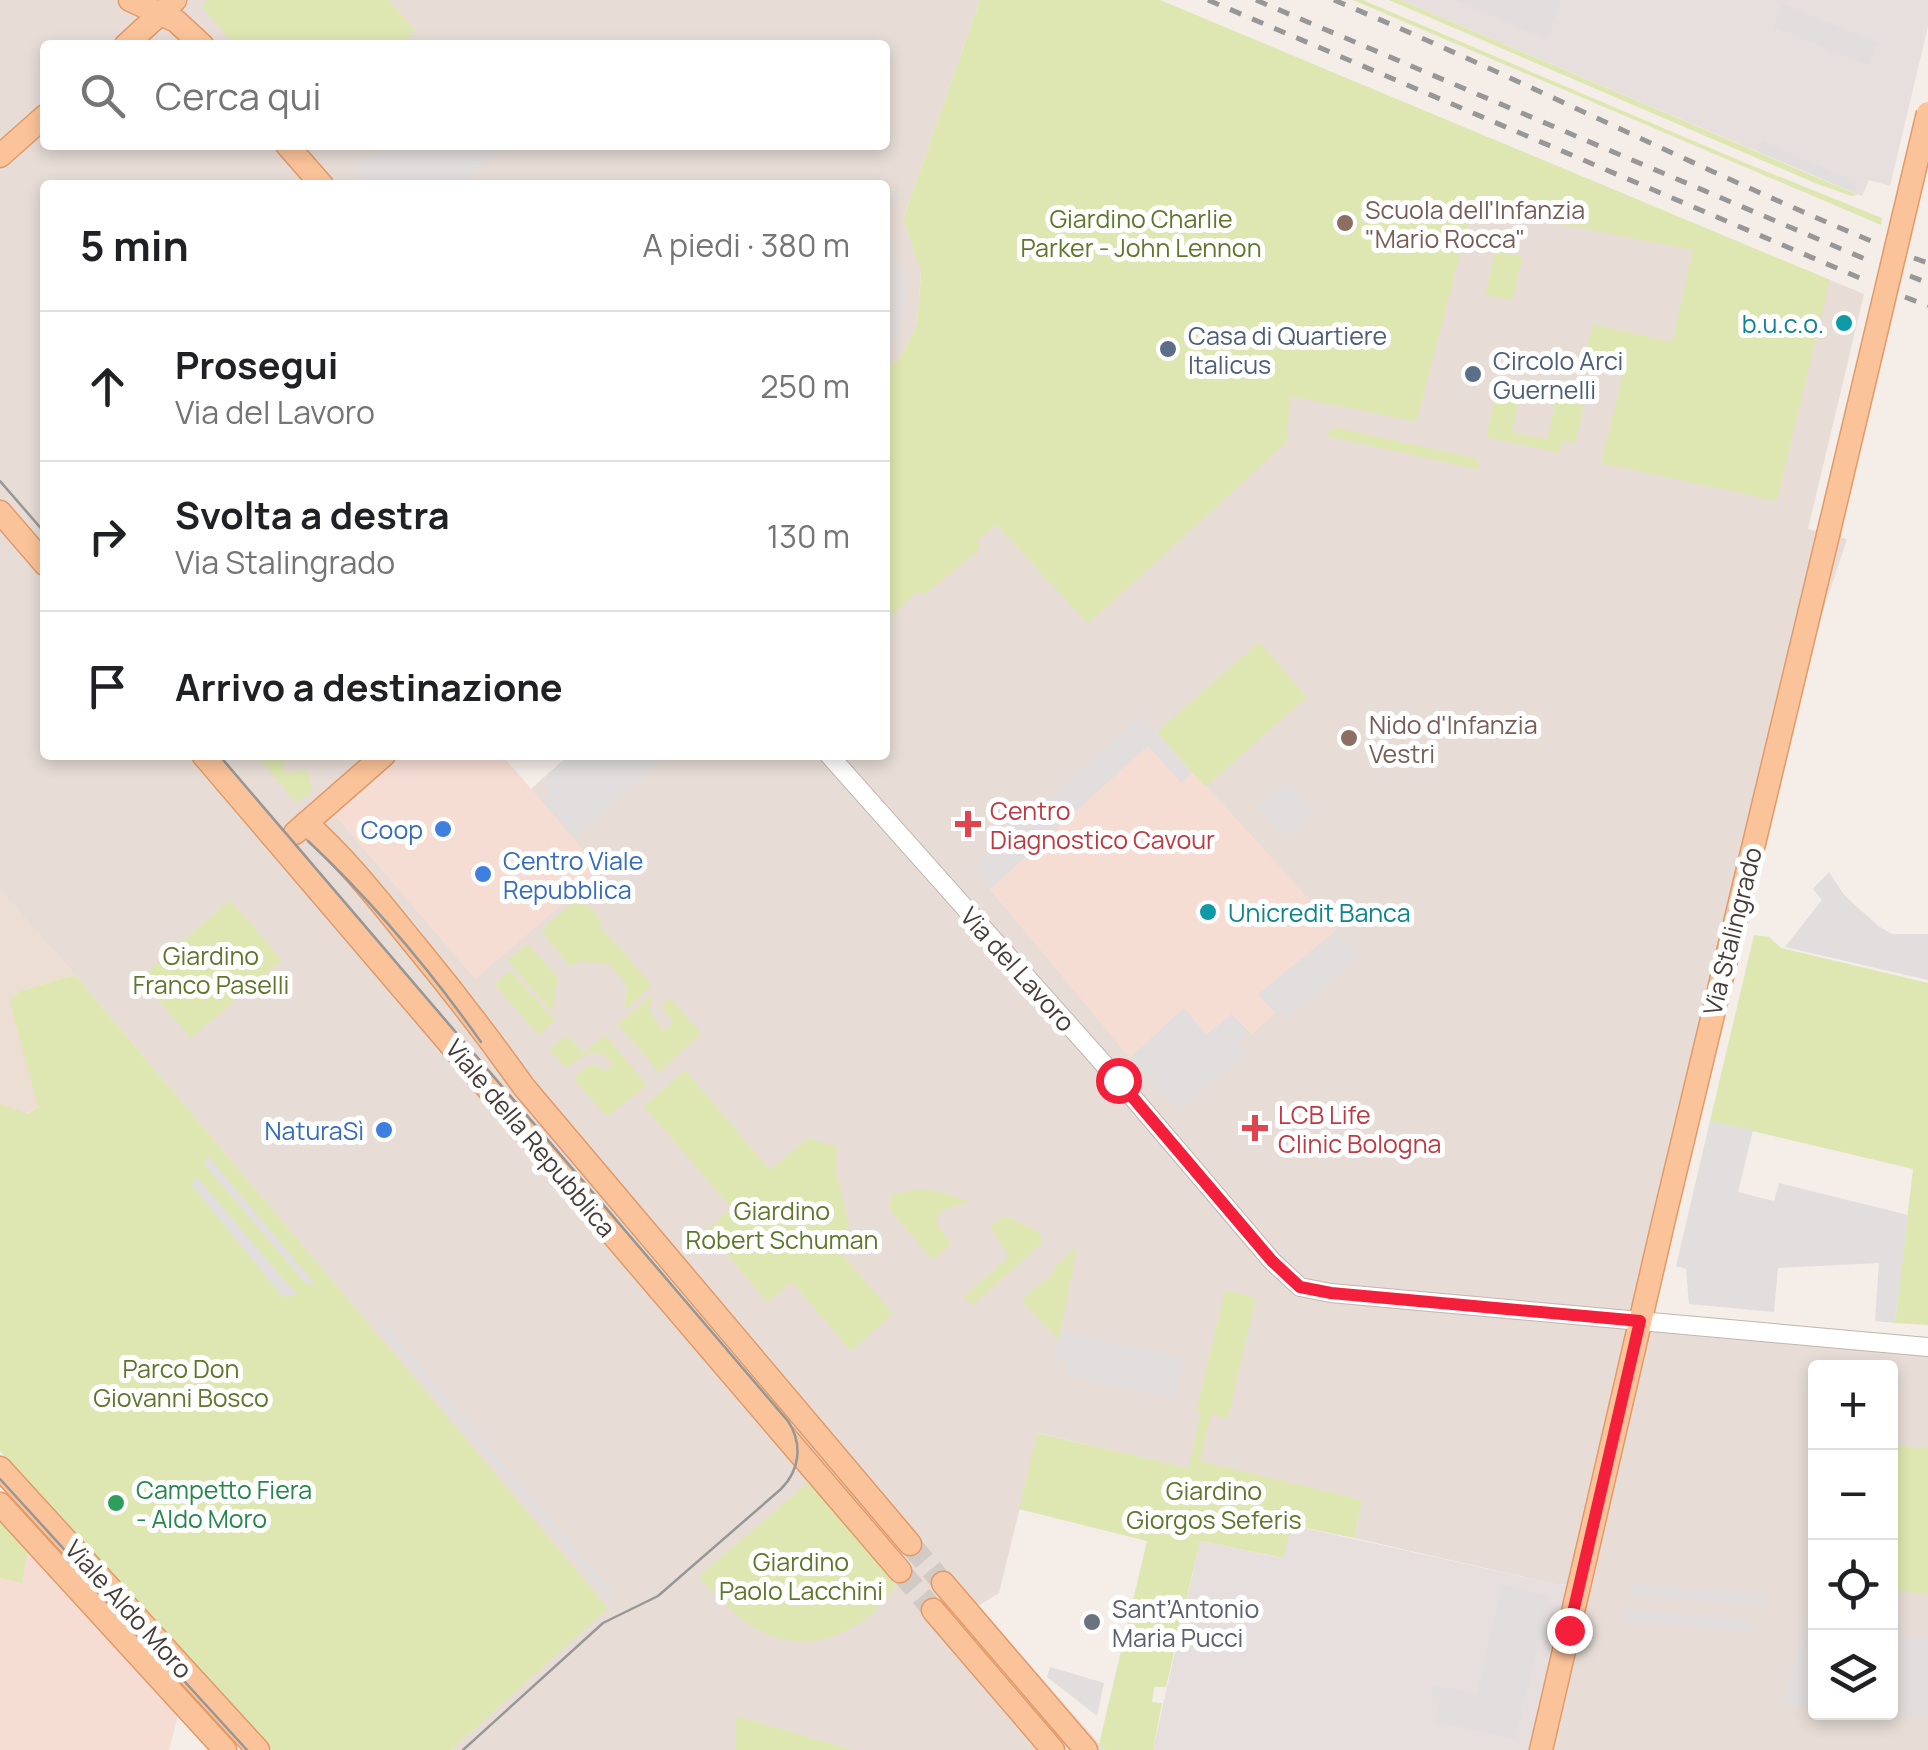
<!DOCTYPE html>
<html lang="it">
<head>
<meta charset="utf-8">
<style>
	:root { --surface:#fff; --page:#f6f6f6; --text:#202124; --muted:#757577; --line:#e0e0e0 }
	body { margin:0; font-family:Manrope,sans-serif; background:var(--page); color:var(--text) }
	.controls { position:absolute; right:30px; bottom:30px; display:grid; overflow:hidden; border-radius:10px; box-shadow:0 5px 15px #0003 }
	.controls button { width:90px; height:90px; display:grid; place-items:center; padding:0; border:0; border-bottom:2px solid var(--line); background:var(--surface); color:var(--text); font:50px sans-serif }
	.stop { position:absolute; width:30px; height:30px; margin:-22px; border:8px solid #f41f3b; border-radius:50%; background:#fff }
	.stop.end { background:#f41f3b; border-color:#fff; box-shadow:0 2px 10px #0008 }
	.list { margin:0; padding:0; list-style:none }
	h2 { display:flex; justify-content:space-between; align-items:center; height:130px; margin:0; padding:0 40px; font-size:42px }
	h2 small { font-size:32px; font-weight:400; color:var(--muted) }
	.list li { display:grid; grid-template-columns:65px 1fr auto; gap:30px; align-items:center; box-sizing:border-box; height:150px; padding:0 40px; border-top:2px solid var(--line) }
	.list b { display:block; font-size:38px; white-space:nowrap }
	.list p { margin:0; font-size:32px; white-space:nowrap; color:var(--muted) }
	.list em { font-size:32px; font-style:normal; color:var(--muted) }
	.icon { flex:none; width:55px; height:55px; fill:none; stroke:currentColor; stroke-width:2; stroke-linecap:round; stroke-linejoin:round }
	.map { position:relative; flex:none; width:1928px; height:1750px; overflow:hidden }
	.search { position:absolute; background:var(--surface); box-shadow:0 5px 15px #0003; left:40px; top:40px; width:850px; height:110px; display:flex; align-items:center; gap:25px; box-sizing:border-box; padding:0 35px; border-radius:10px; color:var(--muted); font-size:38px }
	.panel { position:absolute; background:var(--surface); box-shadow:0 5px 15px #0003; left:40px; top:180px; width:850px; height:580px; border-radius:10px }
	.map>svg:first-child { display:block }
	.residential { fill:#e7ddd6; fill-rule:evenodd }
	.commercial { fill:#f5ddd4 }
	.industrial { fill:#e6dfdd }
	.education { fill:#ecded2 }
	.green { fill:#dee7b2 }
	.parking { fill:#e2dedd }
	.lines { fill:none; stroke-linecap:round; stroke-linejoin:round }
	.major-tunnel { stroke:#d1cac5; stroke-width:22; stroke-dasharray:22 11; stroke-linecap:butt }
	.minor-casing { stroke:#c2b5ae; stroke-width:20 }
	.major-casing { stroke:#e19a69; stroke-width:25 }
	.minor { stroke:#fff; stroke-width:18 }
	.major { stroke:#fbc399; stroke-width:22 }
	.tram { stroke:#979797; stroke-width:2.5 }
	.rail { stroke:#979797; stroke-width:5; stroke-dasharray:12 12; stroke-linecap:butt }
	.major-bridge-casing { stroke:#e19a69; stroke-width:25; stroke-linecap:butt }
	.major-bridge { stroke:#fbc399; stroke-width:22 }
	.route { stroke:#f41f3b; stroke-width:12 }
	.education-dot { fill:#8d6e63; stroke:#fff; stroke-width:4 }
	.culture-dot { fill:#0f9aa8; stroke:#fff; stroke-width:4 }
	.service-dot { fill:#5c6f8a; stroke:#fff; stroke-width:4 }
	.health-dot { fill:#e0444e; stroke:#fff; stroke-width:4 }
	.shop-dot { fill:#3f7fe0; stroke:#fff; stroke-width:4 }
	.leisure-dot { fill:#2e9e5b; stroke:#fff; stroke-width:4 }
	.worship-dot { fill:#6b7280; stroke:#fff; stroke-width:4 }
	.labels { text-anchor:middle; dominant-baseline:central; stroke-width:10; stroke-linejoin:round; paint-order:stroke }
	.education-label { font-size:25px; fill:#785e54; stroke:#fff; text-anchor:start }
	.park-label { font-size:25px; fill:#5e772b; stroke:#fff }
	.culture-label { font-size:25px; fill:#0d838f; stroke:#fff; text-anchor:end }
	.service-label { font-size:25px; fill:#4e5e75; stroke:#fff; text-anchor:start }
	.health-label { font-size:25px; fill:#be3a42; stroke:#fff; text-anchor:start }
	.shop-label { font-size:25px; fill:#366cbe; stroke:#fff; text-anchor:end }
	.street-label { font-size:25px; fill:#473c37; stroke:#fff }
	.leisure-label { font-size:25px; fill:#27864d; stroke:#fff; text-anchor:start }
	.worship-label { font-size:25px; fill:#5b616d; stroke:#fff; text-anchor:start }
</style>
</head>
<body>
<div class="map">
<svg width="1928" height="1750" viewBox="0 0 1928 1750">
	<rect width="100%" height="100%" fill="#f4ede8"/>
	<path class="residential" d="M0,0h980l-77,219 18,52 -4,56 -17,31 -15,12v-185h-840v570h356l-68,58 267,59 -69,-83 38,-34h316v-128l6,-5 -3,-5 31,-27 5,4 57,-47 -5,-6 20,-17 294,-128 200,-256 374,154 -56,235 39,10 -70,211 -137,571 288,29v400h-387l37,-165 -23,-1 -201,-46 6,-29 -322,-76 -39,160 -21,13 127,144h-654l156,-142 -532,-633 -75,-85zM45,45h840v100h-840zM1142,716l76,85 40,193 -6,40 -20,-20 -48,-6 -54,49 -140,-168zM1816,1368h74v344h-74z"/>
	<g class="commercial">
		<path d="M1142,715l195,215 -78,64 16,19 -23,21 -20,-20 -26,21 -22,-26 -54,49 -158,-191z"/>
		<path d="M401,755h101l99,116 -126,108 -142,-166z"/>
		<path d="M0,1517l179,194 -10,39h-169z"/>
	</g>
	<g class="industrial">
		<path d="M1400,0h528v26l-38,160 -21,-6 -7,16z"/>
		<path d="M1291,1525l264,59 24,1 -38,165h-388l47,-209 82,17z"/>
	</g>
	<path class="education" d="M0,890l75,85 -55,16 18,116 -38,22z"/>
	<g class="green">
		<path d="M207,0h182l26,31 -16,14h-164l-34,-39z"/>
		<path d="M980,0h180l670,280 -53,221 -176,-38 23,-93 -40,-10 9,-36 79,18 21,-92 -220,-43 -57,215 -126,-26 -3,46 -199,182 -92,-100 -19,17 4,7 -57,47 -5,-4 -30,26 3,5 -7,5v-257l15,-12 17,-32 4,-54 -18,-53z"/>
		<path d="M1353,0h10l380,162 139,56 -1,7z"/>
		<path d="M1389,0h11l458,195 -7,1 -36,-13z"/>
		<path d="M1495,251l27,6 -9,43 -28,-5z"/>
		<path d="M1499,379l23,5 -10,48 35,7 9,-39 28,6 -9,38 -13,-3 -3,12 -73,-16z"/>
		<path d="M1335,427l143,32 1,11 -153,-34z"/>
		<path d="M1259,642l48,55 -102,90 -48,-55z"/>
		<path d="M256,755h25l4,19 22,-5 5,21 -15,13z"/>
		<path d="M579,897l9,11 2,-2 12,16 -3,3 53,60 -27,26 2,-26 -19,-22 -29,-1 -9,5 -29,-37z"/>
		<path d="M230,900l52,60 -91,78 -51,-59z"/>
		<path d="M1754,935l15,2 12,11 147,35v342l-33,-2 18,-154 -203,-48z"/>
		<path d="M528,944l30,34 -6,34 -45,-52z"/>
		<path d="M510,970l45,51 -16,14 -45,-50z"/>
		<path d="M75,975l533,633 -157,142h-179l-272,-299v-347l27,10 11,-7 -28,-105 10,-11z"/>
		<path d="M653,994l-4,16 14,21 10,-8 -11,-16 7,-10 32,36 -42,39 -41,-48z"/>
		<path d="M567,1035l16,18 22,-18 42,50 -40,32 -34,-39 16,-13 9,1 7,6 8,-8 -10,-10 -13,-2 -24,16 -17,-18z"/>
		<path d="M685,1070l85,100 38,-32 29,9 -1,21 13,59 -17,15 61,72 -42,37 -59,-69 -25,20 -60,-72 24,-22 -87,-102z"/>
		<path d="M919,1189l22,3 29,10 -25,7 -7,7v11l13,16 -18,17 -44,-51 2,-14z"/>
		<path d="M1006,1216l32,15 5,11 -71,64 -8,-10 45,-39 -19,-31z"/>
		<path d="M1077,1246l-18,95 -38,-41 34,-28 -2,-3z"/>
		<path d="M1225,1290l31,8 -28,120 -17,-3 -11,46 162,39 -8,38 -62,-13 -9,33 -83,-17 -34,146h-12l-2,15 10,1 -9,47h-48l-6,-6 48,-203 -128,-32 18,-76 151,35 13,-55 -5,-2z"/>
		<path d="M1890,1445l38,3v146l-37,-3z"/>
		<path d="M810,1481l86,104c-33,53 -100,77 -153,35 -16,-13 -30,-29 -45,-43z"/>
		<path d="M0,1520l28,31 -6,32 -22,-5z"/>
		<path d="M736,1716l116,34h-117z"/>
	</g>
	<g class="parking">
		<path d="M1456,0h106l-17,39z"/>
		<path d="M1783,4l94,38 -9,23 -94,-38z"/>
		<path d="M1762,141l96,42 -4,10 -96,-42z"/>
		<path d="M382,145h124l-46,40h-91l-14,-17z"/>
		<path d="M885,239l17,30 4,26 -7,36 -14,24z"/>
		<path d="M1142,715l50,58 -11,10 -33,-37 -158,143 -18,-22z"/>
		<path d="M570,755h98l-94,82 -33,-37 9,-8 -10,-11z"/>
		<path d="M1286,781l28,31 -29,25 -28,-30z"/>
		<path d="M1829,872l15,23 34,31 14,8h36v46l-143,-33 37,-47 -9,-11z"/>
		<path d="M1337,930l22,27 -72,61 -8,-8 -4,3 -17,-19z"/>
		<path d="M1184,1008l22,27 26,-21 17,19 -12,9 10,12 -69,56 -48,-52z"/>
		<path d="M1710,1121l43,9 -15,62 36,9 5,-18 129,32 -13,108 -20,-2 4,-58 -101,5 -4,44 -85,-8 -3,-35 -10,-3z"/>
		<path d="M208,1156l108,129 -10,-1 -102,-120z"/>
		<path d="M196,1176l101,119 -14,2 -91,-111z"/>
		<path d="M383,1322l231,271h-11l-226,-267z"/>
		<path d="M1061,1331l123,28 -9,40 -109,-24 2,-13 -14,-4z"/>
		<path d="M1632,1583l132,11 -1,12 -132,-11z"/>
		<path d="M1502,1584l48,12 -35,144 -80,-19 5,-23 -9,-3 3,-10 43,9z"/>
		<path d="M1620,1609l131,11 -1,12 -131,-11z"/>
		<path d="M1804,1628l11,1v78l-34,-3z"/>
		<path d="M1891,1635l37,3v78l-48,-3 10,-1z"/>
		<path d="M1050,1667l54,16 -7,33 -50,-39z"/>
	</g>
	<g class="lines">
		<g class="major-tunnel">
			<path d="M910,1544l33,39"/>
			<path d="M900,1571l33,39"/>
		</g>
		<defs>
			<path id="minor" d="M829,755l289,325 154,181 28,26 31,6 597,54"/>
			<g id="major">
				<path d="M130,0l46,21 26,24"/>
				<path d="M126,45l49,-45"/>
				<path d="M287,145l35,40"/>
				<path d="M0,156l45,-40"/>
				<path d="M0,512l45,52"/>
				<path d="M203,755l697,816"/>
				<path d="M306,823c41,36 74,79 109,122 38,46 74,93 109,142l386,457"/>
				<path d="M295,833l89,-78"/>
				<path d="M0,1468l258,282"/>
				<path d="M0,1504l225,246"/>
				<path d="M943,1583l143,167"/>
				<path d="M933,1610l120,140"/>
				<path d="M1541,1750l123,-531 164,-684"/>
			</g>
		</defs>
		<use href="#minor" class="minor-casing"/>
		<use href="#major" class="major-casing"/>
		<use href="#minor" class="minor"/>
		<use href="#major" class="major"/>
		<g class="tram">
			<path d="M0,481l45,52"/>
			<path d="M219,755l569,666c15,23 12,49 -7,68l-123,107 -55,27 -140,127"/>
			<path d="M308,841c64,60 122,129 173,201"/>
			<path d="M0,1479l247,271"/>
		</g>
		<g class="rail">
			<path d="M1208,0l659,281"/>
			<path d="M1256,0l616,262"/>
			<path d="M1334,0c183,77 359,167 542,243"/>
			<path d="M1914,258l14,5"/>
			<path d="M1910,276l18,7"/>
			<path d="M1905,297l23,9"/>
		</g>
		<defs>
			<path id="major-bridge" d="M1828,535l100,-422"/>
		</defs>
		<use href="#major-bridge" class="major-bridge-casing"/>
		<use href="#major-bridge" class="major-bridge"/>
	</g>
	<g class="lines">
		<path class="route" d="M1118,1080l154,181 28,26 31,6 309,28 -71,309"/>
	</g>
	<g class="education-dot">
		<circle cx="1345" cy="223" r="10"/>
		<circle cx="1349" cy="738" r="10"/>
	</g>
	<g class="culture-dot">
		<circle cx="1844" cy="323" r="10"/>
		<circle cx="1208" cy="912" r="10"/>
	</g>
	<g class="service-dot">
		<circle cx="1168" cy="349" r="10"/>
		<circle cx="1473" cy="374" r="10"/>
	</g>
	<g class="health-dot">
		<path d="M963 809h10v10h10v10h-10v10h-10v-10h-10v-10h10z"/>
		<path d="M1250 1113h10v10h10v10h-10v10h-10v-10h-10v-10h10z"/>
	</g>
	<g class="shop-dot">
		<circle cx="443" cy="829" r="10"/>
		<circle cx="483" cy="874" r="10"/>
		<circle cx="384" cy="1130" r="10"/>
	</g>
	<circle class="leisure-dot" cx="116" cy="1503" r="10"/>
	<circle class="worship-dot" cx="1092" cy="1622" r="10"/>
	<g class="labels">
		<g class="education-label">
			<text x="1365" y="209">Scuola dell'Infanzia<tspan x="1365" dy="29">"Mario Rocca"</tspan></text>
			<text x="1369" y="724">Nido d'Infanzia<tspan x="1369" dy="29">Vestri</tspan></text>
		</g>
		<g class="park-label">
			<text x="1141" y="218">Giardino Charlie<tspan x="1141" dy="29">Parker - John Lennon</tspan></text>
			<text x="211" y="955">Giardino<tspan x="211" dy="29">Franco Paselli</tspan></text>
			<text x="782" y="1210">Giardino<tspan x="782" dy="29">Robert Schuman</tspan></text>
			<text x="181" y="1368">Parco Don<tspan x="181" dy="29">Giovanni Bosco</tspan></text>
			<text x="1214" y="1490">Giardino<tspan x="1214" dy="29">Giorgos Seferis</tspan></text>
			<text x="801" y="1561">Giardino<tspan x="801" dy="29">Paolo Lacchini</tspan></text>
		</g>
		<g class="culture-label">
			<text x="1824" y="323">b.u.c.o.</text>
			<text x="1228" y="912" text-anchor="start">Unicredit Banca</text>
		</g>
		<g class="service-label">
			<text x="1188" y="335">Casa di Quartiere<tspan x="1188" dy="29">Italicus</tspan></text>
			<text x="1493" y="360">Circolo Arci<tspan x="1493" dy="29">Guernelli</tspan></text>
		</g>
		<g class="health-label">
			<text x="990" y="810">Centro<tspan x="990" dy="29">Diagnostico Cavour</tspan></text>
			<text x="1278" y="1114">LCB Life<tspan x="1278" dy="29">Clinic Bologna</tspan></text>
		</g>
		<g class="shop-label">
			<text x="423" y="829">Coop</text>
			<text x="503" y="860" text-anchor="start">Centro Viale<tspan x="503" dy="29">Repubblica</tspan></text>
			<text x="364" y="1130">NaturaSì</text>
		</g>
		<g class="street-label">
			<text transform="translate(1732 931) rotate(-76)">Via Stalingrado</text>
			<text transform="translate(1018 969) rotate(48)">Via del Lavoro</text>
			<text transform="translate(531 1138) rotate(50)">Viale della Repubblica</text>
			<text transform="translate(129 1609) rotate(48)">Viale Aldo Moro</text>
		</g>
		<g class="leisure-label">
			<text x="136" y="1489">Campetto Fiera<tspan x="136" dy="29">- Aldo Moro</tspan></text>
		</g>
		<g class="worship-label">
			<text x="1112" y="1608">Sant’Antonio<tspan x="1112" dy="29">Maria Pucci</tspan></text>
		</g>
	</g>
</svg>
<div class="controls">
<button>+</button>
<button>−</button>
<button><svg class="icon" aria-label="locate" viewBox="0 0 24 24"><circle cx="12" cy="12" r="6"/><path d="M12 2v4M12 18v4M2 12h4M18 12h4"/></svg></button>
<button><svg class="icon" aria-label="layers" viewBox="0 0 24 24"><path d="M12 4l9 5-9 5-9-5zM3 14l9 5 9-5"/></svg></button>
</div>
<div class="stop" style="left:1118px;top:1080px"></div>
<div class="stop end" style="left:1569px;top:1630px"></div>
<div class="search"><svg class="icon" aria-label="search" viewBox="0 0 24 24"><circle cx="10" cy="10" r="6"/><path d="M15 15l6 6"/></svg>Cerca qui</div>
<section class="panel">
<h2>5 min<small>A piedi · 380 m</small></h2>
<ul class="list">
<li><svg class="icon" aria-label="ahead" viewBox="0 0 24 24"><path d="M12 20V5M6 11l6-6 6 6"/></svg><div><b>Prosegui</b><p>Via del Lavoro</p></div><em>250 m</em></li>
<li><svg class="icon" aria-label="right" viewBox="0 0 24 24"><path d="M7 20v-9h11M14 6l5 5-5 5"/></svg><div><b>Svolta a destra</b><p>Via Stalingrado</p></div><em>130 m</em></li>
<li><svg class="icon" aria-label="arrive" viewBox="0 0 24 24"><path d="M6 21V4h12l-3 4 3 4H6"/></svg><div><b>Arrivo a destinazione</b></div></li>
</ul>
</section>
</div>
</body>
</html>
